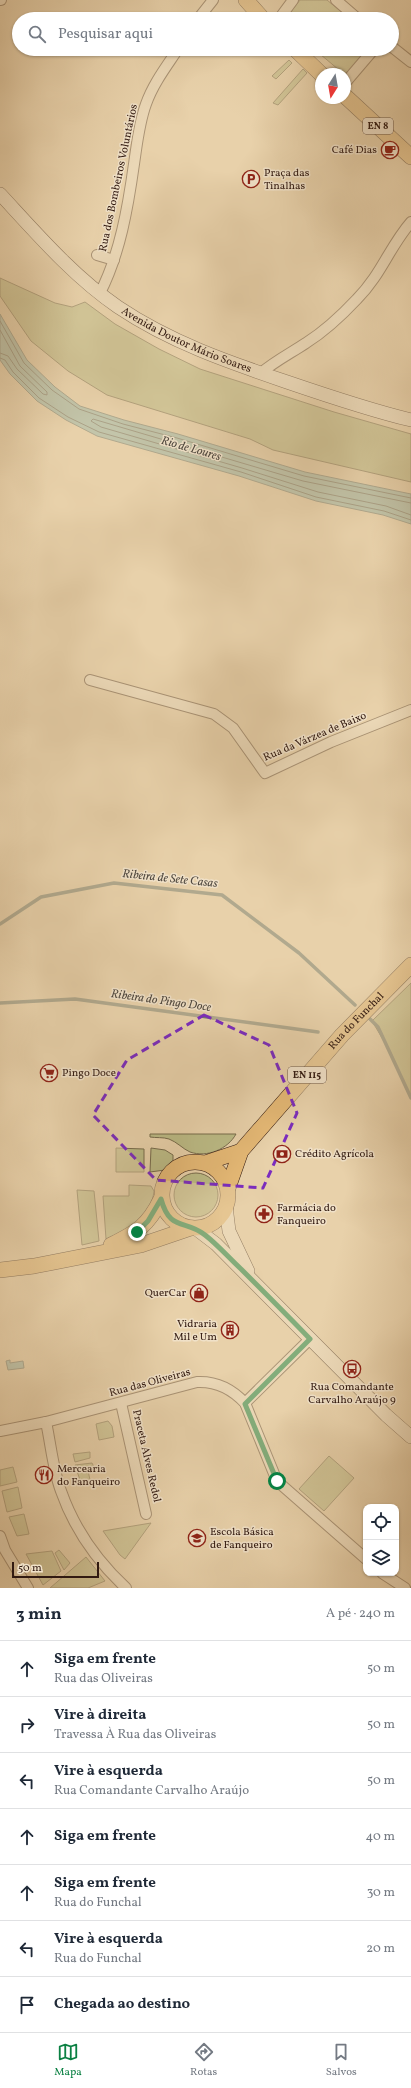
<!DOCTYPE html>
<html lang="pt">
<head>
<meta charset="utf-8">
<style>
	:root { --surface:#fff; --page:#f6f6f7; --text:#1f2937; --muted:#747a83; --line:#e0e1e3; --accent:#0b8043 }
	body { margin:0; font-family:Vollkorn,serif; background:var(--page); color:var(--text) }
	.controls { position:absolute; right:12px; bottom:12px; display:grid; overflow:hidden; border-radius:8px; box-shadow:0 1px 3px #0004 }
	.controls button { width:36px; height:36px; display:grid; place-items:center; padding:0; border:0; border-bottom:1px solid var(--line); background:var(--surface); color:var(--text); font:20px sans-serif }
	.compass { position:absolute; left:315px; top:68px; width:36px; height:36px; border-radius:50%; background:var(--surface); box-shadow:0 1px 3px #0004; rotate:191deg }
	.scale { position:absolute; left:12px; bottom:10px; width:87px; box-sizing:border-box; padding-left:4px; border:2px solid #321a11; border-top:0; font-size:11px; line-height:14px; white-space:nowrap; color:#321a11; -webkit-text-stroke:3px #f0e1c8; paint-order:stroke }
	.stop { position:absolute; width:12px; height:12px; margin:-9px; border:3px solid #0b8043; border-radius:50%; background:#fff }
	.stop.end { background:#0b8043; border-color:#fff; box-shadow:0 1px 4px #0008 }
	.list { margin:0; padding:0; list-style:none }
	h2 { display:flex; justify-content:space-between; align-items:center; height:52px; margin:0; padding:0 16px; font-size:17px }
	h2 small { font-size:13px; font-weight:400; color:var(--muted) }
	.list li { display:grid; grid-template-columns:26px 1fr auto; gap:12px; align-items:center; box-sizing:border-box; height:56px; padding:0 16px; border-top:1px solid var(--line) }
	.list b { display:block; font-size:15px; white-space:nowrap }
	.list p { margin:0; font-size:13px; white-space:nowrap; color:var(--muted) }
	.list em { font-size:13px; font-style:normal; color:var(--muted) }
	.icon { flex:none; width:22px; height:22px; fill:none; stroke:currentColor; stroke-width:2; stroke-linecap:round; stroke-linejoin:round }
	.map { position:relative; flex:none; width:411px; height:1588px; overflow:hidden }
	.search { position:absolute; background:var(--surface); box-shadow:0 1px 3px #0004; left:12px; right:12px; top:12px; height:44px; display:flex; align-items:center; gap:10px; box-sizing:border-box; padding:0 14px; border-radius:22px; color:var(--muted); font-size:15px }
	.sheet { height:444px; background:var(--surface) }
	nav { display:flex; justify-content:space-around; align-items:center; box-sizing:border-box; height:56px; border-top:1px solid var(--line); background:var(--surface); font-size:11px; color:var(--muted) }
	nav a { display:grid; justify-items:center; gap:2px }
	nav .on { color:var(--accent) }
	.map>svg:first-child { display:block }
	.green { fill:#bbba85; stroke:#766a4b }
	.water { fill:#97b7ac; stroke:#6f786e }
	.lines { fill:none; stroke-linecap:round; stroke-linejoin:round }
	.shore { stroke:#64685e; stroke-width:1 }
	.stream { stroke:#6f786e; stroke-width:3.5 }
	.street-casing { stroke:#604837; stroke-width:12 }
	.secondary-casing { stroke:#321a11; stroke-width:14 }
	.primary-casing { stroke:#321a11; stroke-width:16 }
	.street { stroke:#f0e1c8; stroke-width:10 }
	.secondary { stroke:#f0e1c8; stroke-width:13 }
	.primary { stroke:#e4b875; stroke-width:15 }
	.route { stroke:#0b8043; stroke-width:5 }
	.marked { fill:none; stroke:#7b2cbf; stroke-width:3; stroke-dasharray:8 5; stroke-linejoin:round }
	.labels { text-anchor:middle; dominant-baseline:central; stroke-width:3; stroke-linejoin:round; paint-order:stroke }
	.shield { fill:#f0e1c8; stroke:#6b5648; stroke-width:1 }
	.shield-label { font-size:10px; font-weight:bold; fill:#321a11 }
	.poi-label { font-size:11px; fill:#321a11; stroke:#f0e1c8; text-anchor:start }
	.street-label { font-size:11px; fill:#321a11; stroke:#f0e1c8 }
	.water-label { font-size:12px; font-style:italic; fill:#504940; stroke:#f0e1c8 }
</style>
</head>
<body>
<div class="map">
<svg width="411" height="1588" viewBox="0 0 411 1588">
	<rect width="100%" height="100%" fill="#e8d1aa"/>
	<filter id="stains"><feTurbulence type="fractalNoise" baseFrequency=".005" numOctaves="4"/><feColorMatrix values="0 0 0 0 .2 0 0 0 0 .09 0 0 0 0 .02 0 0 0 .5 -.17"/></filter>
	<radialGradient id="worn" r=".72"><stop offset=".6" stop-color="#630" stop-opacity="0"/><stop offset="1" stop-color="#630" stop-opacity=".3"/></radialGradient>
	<g class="green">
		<path d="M300,0h27l23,19h-65z"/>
		<path d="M314,49h55l-24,26z"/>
		<path d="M289,60l3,3 -16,16 -4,-3z"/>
		<path d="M303,69l4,4 -29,32 -5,-2z"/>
		<path d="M0,278l55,25 17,4 13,-5 30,22 44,25 41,20 134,43 77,22v48l-138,-32 -23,-11 -143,-44 -39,-24 -37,-30 -31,-45z"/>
		<path d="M411,983v115l-20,-45 -19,-32z"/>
		<path d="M150,1134h86c-8,15 -29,24 -46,18 -7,-3 -13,-10 -21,-13 -6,-2 -13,-1 -19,-2z"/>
		<path d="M116,1148l28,1v23h-28z"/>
		<path d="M151,1148l14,2 8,5v7l-8,8 -15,2z"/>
		<circle cx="196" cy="1195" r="22"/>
		<path d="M129,1185l22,1 3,5c-2,23 -26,42 -48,48l-3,-43h26z"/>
		<path d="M77,1190l17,1 5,50 -17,4z"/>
		<path d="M108,1421l4,5 2,11 -15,3 -3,-16z"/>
		<path d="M90,1452v6l-15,4 -2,-8z"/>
		<path d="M329,1456l25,22 -30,33 -25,-22z"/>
		<path d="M92,1463l3,6 -7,2 3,13 -9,2 -7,-21z"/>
		<path d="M13,1467l4,15 -17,4v-16z"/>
		<path d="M18,1487l4,21 -15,4 -5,-21z"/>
		<path d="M24,1514l5,20 -12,2 -8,-19z"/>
		<path d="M151,1523l-26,36 -5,-4 -17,-24z"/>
		<path d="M59,1550l11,13 -6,7 -9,-17z"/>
		<path d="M52,1551l9,20 -18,14 -17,-31z"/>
		<path d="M86,1557l19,24 -17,7h-38z"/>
	</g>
	<g class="water">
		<path d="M0,314l27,46 28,27 25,19 44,14 54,14 127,38 106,22v30l-28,-9 -67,-14 -77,-25 -142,-40 -31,-16 -29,-19 -27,-27 -10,-14z"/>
		<path d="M10,1360v3l13,-2 1,7 -16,2 -2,-9z"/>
	</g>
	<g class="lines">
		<g class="shore">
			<path d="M0,321l24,42 28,27 27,19 44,15 54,14 127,38 107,22"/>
			<path d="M0,330l20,36 27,26v3l-4,-1 -26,-25 -9,-13 -8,-3"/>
			<path d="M0,358l5,2 8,12 26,26 29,19 31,15 142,40 75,25 68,14 27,9"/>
			<path d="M411,503l-108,-22 -210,-62 -2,2 10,6 141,41 76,24 68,14 25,9"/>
		</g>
		<g class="stream">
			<path d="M0,924l41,-27 73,-14 108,12 77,58 56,52"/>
			<path d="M0,1003l75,-4 243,33"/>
			<path d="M370,1019l8,8 33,71"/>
		</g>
		<defs>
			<g id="street">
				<path d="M0,0h1"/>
				<path d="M336,0l22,19"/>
				<path d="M198,19l15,-19"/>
				<path d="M279,19l14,-19"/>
				<path d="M392,47l19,15"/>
				<path d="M345,83l29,-34"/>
				<path d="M97,255l17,5"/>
				<path d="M100,293c20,-39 28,-86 34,-129 3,-20 5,-41 12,-60 7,-20 20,-37 32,-55"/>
				<path d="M261,373c14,-12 30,-20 45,-30 19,-12 36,-28 51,-44 24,-24 33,-53 54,-77"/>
				<path d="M90,680l124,34 19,14 32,45 66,-31 80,-32"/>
				<path d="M121,1403l25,111"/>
				<path d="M245,1403l65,-64"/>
				<path d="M46,1422c5,23 7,48 15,69 13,37 37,71 65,97"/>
				<path d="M0,1431l46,-9 151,-40c20,-1 35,7 48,21l32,78 89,78"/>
				<path d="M0,1536l5,14 23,38"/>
				<path d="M382,1573l23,15"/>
			</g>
			<g id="secondary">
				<path id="s1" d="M0,194c37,40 73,82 118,113 52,35 110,55 169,75 41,14 82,28 124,38"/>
				<path d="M226,1206l3,25 19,40"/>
				<path d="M195,1228l21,16 170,171 25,22"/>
			</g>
			<g id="primary">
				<path d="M246,0l17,19"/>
				<path d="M295,49l26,25"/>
				<path d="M345,96l66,61"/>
				<circle cx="195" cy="1195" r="33"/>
				<path d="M205,1163l36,-12"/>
				<path id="s2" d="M228,1188l13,-37 101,-116 69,-70"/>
				<path d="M111,1245c26,-13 37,-19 50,-46"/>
				<path d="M0,1270l34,-4 107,-21 50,-17"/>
			</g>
		</defs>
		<use href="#street" class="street-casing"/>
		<use href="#secondary" class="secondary-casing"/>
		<use href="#primary" class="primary-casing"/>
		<use href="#street" class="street"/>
		<use href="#secondary" class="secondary"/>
		<use href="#primary" class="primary"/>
	</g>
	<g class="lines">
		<path class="route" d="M137,1232l11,-11 13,-22c9,33 24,20 44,36 13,10 24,23 36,34 23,23 46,46 69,70l-65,65 32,77"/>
	</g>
	<path d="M0 0H411V1588H0ZM204,1015l65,30 28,68 -34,75 -107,-8 -63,-65 34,-55z" fill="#e8d1aa" fill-opacity=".55" fill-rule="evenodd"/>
	<path class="marked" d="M204,1015l65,30 28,68 -34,75 -107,-8 -63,-65 34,-55z"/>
	<defs>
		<symbol id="cafe-ring" viewBox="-11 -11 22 22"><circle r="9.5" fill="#f0e1c8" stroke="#8f2418" stroke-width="1.5"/><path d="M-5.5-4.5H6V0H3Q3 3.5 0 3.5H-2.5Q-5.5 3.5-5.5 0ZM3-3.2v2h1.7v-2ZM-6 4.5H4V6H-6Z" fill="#8f2418"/></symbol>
		<symbol id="parking-ring" viewBox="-11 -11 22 22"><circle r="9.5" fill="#f0e1c8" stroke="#8f2418" stroke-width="1.5"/><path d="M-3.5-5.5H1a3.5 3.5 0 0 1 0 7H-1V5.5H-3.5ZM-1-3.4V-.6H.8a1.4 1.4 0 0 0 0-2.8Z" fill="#8f2418"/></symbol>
		<symbol id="supermarket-ring" viewBox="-11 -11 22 22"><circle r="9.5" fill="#f0e1c8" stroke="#8f2418" stroke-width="1.5"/><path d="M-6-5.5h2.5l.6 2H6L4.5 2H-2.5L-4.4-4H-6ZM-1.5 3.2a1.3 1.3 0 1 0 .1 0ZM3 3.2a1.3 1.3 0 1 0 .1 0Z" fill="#8f2418"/></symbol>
		<symbol id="bank-ring" viewBox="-11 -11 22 22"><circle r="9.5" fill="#f0e1c8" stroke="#8f2418" stroke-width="1.5"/><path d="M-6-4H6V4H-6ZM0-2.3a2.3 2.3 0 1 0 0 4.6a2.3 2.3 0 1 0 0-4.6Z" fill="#8f2418"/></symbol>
		<symbol id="pharmacy-ring" viewBox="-11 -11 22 22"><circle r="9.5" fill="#f0e1c8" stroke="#8f2418" stroke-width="1.5"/><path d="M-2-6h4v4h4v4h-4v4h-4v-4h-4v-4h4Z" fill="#8f2418"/></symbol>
		<symbol id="shop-ring" viewBox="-11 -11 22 22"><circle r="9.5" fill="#f0e1c8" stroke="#8f2418" stroke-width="1.5"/><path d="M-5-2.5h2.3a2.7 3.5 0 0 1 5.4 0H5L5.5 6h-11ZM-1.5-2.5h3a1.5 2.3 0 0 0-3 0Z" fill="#8f2418"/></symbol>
		<symbol id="building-ring" viewBox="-11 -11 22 22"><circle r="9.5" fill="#f0e1c8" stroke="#8f2418" stroke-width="1.5"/><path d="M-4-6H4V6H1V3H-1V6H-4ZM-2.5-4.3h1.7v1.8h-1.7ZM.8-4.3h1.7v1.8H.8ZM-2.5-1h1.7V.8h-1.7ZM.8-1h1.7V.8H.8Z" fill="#8f2418"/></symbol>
		<symbol id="bus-ring" viewBox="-11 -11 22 22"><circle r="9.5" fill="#f0e1c8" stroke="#8f2418" stroke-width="1.5"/><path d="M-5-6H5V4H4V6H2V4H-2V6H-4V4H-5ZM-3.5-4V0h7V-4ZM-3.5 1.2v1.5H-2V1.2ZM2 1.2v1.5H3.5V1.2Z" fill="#8f2418"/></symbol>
		<symbol id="restaurant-ring" viewBox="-11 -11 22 22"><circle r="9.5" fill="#f0e1c8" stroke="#8f2418" stroke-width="1.5"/><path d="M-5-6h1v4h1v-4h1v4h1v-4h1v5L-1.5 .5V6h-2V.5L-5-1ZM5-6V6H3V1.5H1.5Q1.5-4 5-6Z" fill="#8f2418"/></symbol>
		<symbol id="school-ring" viewBox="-11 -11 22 22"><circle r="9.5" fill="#f0e1c8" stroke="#8f2418" stroke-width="1.5"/><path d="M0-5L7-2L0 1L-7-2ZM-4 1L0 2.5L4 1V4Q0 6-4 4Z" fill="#8f2418"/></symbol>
	</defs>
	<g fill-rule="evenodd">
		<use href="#cafe-ring" x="380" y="140" width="20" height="20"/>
		<use href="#parking-ring" x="241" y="169" width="20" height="20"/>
		<use href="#supermarket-ring" x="39" y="1063" width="20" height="20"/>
		<use href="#bank-ring" x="272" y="1144" width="20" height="20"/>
		<use href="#pharmacy-ring" x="254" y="1204" width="20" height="20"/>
		<use href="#shop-ring" x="189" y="1283" width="20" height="20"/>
		<use href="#building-ring" x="220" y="1320" width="20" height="20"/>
		<use href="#bus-ring" x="342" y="1359" width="20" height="20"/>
		<use href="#restaurant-ring" x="34" y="1465" width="20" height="20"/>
		<use href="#school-ring" x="187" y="1528" width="20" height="20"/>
	</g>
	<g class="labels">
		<g class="shield">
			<rect x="363" y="118" width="30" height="16" rx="3"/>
			<rect x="288" y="1067" width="38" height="16" rx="3"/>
		</g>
		<g class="shield-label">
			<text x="378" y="126">EN 8</text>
			<text x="307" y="1075">EN 115</text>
		</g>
		<g class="poi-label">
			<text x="377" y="150" text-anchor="end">Café Dias</text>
			<text x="264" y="173">Praça das<tspan x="264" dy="13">Tinalhas</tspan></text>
			<text x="62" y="1073">Pingo Doce</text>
			<text x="295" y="1154">Crédito Agrícola</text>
			<text x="277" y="1208">Farmácia do<tspan x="277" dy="13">Fanqueiro</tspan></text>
			<text x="186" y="1293" text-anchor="end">QuerCar</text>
			<text x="217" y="1324" text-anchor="end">Vidraria<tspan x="217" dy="13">Mil e Um</tspan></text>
			<text x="352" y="1387" text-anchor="middle">Rua Comandante<tspan x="352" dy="13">Carvalho Araújo 9</tspan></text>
			<text x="57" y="1469">Mercearia<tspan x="57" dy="13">do Fanqueiro</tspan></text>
			<text x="210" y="1532">Escola Básica<tspan x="210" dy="13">de Fanqueiro</tspan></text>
		</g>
		<g class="street-label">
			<text transform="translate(119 178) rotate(-78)">Rua dos Bombeiros Voluntários</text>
			<text stroke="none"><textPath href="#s1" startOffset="240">Avenida Doutor Mário Soares</textPath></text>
			<text transform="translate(315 737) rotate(-23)">Rua da Várzea de Baixo</text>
			<text stroke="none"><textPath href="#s2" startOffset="213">Rua do Funchal</textPath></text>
			<text transform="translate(150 1383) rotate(-15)">Rua das Oliveiras</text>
			<text transform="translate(146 1456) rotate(77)">Praceta Alves Redol</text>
		</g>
		<g class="water-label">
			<text transform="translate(191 449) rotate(16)">Rio de Loures</text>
			<text transform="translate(170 879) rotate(6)">Ribeira de Sete Casas</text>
			<text transform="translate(161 1001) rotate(8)">Ribeira do Pingo Doce</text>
		</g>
	</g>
	<rect width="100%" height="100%" filter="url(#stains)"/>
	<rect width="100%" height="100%" fill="url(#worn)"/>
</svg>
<div class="controls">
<button><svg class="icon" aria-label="locate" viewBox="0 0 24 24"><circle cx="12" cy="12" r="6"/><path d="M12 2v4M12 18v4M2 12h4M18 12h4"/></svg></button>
<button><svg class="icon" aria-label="layers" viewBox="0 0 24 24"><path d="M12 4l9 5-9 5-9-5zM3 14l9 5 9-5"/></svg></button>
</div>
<svg class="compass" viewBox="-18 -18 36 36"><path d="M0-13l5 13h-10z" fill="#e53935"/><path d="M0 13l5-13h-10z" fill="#747a83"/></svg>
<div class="scale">50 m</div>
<div class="stop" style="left:277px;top:1481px"></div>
<div class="stop end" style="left:137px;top:1232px"></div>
<div class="search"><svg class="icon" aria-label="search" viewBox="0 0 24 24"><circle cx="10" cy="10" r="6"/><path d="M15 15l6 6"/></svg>Pesquisar aqui</div>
</div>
<section class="sheet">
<h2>3 min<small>A pé · 240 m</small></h2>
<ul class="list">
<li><svg class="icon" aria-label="ahead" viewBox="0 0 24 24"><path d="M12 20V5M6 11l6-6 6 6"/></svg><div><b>Siga em frente</b><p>Rua das Oliveiras</p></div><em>50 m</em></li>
<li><svg class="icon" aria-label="right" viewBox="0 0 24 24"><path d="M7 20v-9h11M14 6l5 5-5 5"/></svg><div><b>Vire à direita</b><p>Travessa À Rua das Oliveiras</p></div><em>50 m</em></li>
<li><svg class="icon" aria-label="left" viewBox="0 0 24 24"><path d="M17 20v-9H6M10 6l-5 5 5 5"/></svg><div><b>Vire à esquerda</b><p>Rua Comandante Carvalho Araújo</p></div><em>50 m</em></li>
<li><svg class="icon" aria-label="ahead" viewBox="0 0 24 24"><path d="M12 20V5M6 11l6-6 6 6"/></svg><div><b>Siga em frente</b></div><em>40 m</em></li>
<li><svg class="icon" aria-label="ahead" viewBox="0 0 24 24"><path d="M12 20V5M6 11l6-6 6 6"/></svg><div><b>Siga em frente</b><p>Rua do Funchal</p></div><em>30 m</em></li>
<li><svg class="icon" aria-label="left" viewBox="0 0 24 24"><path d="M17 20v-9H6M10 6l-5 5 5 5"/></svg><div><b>Vire à esquerda</b><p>Rua do Funchal</p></div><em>20 m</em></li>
<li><svg class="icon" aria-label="arrive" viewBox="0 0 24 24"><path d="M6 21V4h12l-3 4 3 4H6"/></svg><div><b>Chegada ao destino</b></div></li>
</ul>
</section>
<nav>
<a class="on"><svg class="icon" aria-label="map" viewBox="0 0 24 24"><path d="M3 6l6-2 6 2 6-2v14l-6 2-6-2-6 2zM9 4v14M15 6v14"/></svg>Mapa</a>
<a><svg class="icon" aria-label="directions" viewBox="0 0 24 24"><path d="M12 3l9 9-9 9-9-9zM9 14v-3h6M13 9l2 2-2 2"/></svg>Rotas</a>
<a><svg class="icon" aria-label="saved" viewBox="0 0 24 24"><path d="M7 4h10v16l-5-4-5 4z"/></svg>Salvos</a>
</nav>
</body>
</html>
